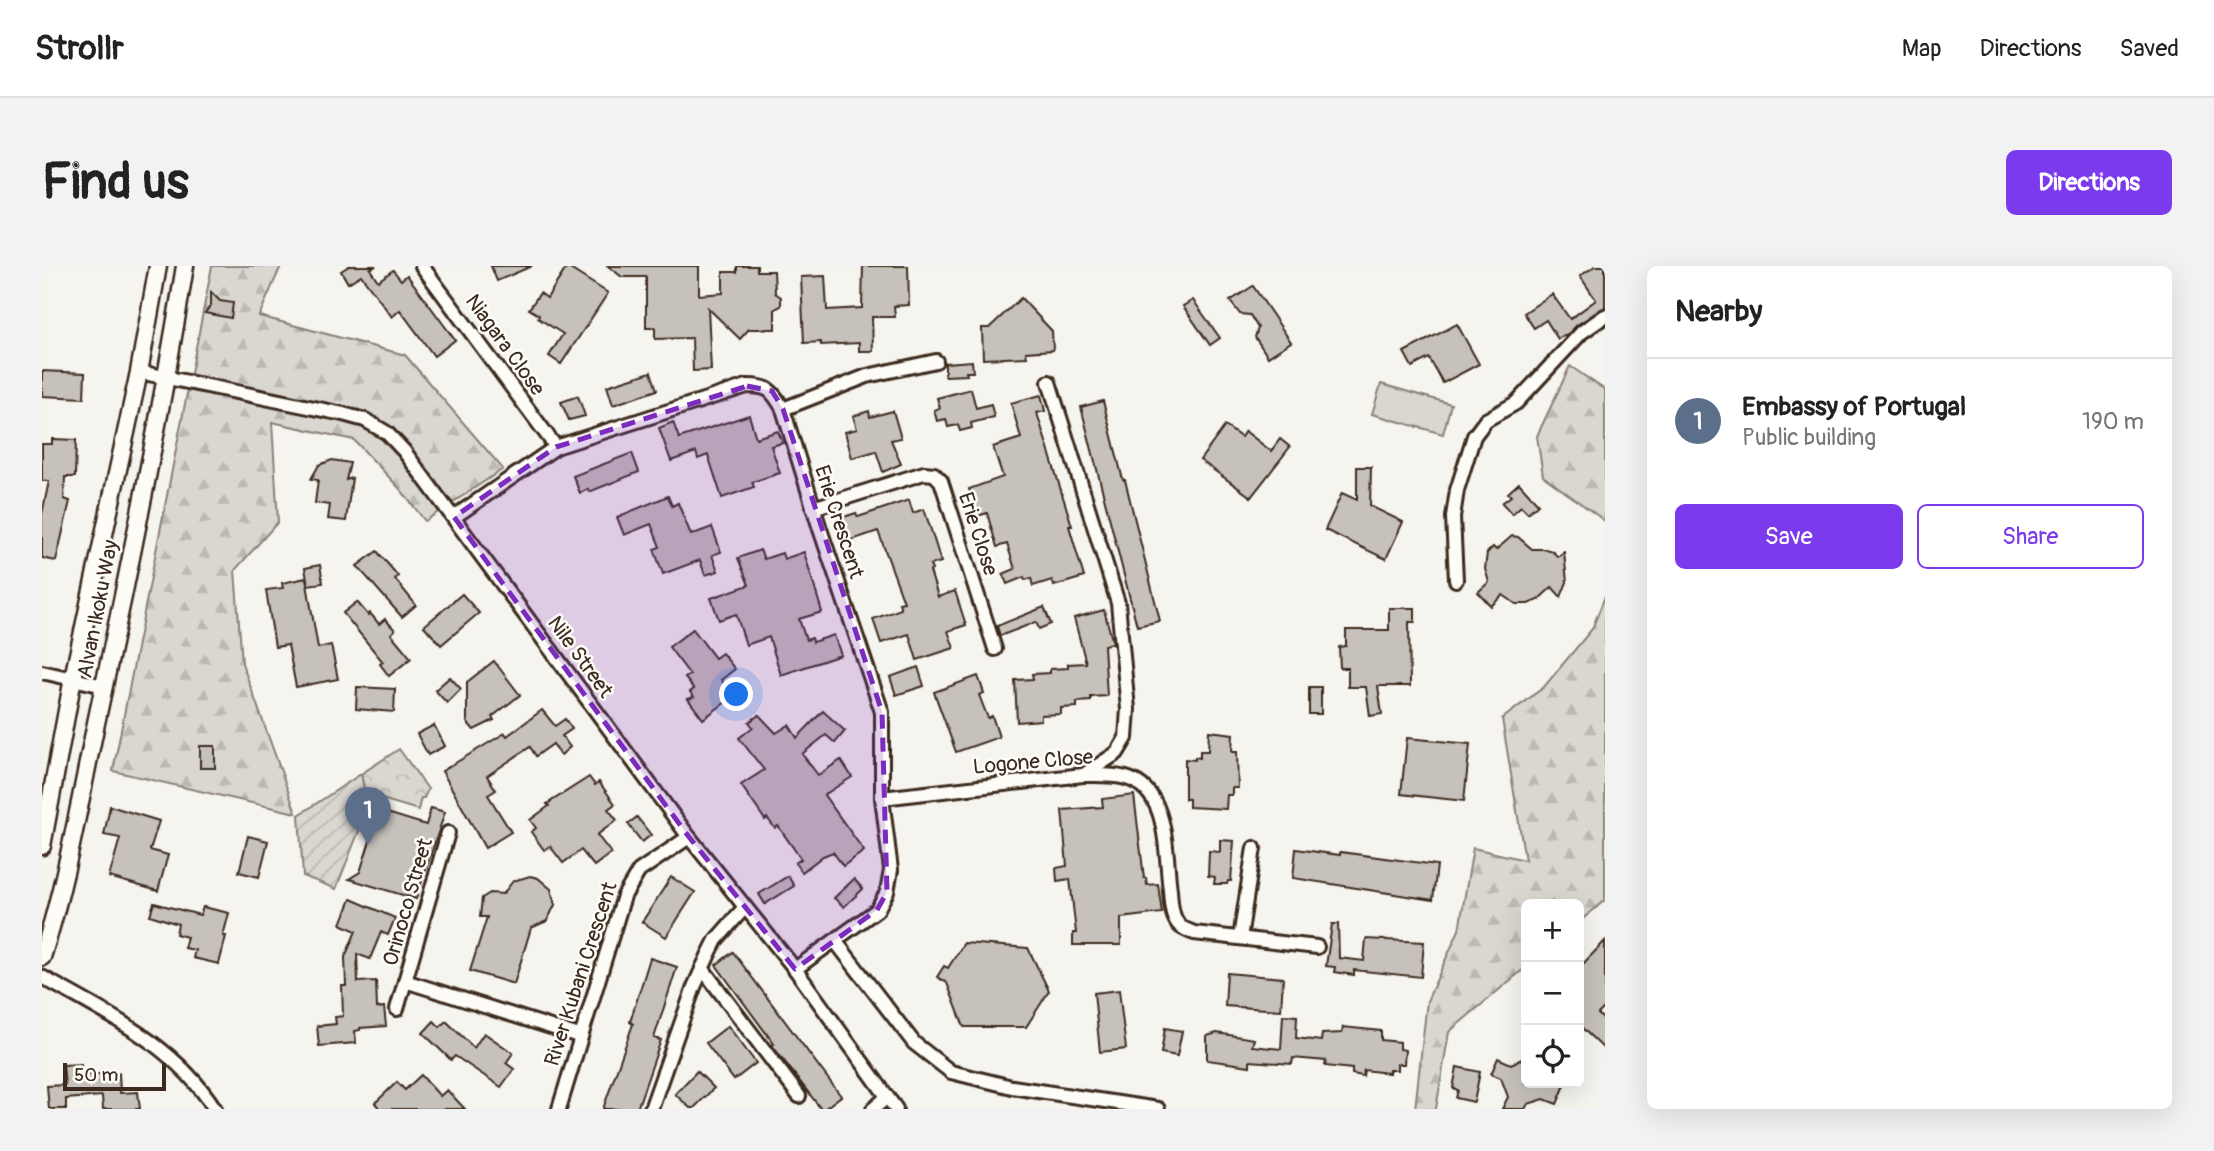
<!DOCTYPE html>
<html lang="en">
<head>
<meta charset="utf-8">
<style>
	:root { --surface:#fff; --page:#f2f2f2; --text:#222; --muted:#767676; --line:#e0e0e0; --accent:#7c3aed }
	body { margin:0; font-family:Pangolin,sans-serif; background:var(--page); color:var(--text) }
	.controls { position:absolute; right:21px; bottom:21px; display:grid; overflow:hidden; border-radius:10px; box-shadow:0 7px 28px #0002 }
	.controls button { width:63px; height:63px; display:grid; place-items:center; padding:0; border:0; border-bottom:2px solid var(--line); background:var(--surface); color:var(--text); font:35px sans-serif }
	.scale { position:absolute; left:21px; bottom:18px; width:103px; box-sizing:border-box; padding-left:7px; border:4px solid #3b2a1e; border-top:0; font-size:19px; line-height:24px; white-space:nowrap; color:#3b2a1e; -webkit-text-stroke:5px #fdfcf7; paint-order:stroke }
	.you { position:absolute; left:695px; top:429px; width:24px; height:24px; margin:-18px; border:5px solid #fff; border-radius:50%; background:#1a73e8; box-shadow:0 0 0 10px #1a73e833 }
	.badge { display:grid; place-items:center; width:46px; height:46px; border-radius:50%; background:var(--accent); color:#fff; font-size:23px; font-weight:700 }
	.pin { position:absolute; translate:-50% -58px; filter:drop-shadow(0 2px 4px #0008) }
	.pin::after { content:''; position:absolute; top:37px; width:24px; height:21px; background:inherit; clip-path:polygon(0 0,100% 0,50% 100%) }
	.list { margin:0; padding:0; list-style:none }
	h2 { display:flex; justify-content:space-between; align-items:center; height:91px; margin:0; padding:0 28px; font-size:30px }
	h2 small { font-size:23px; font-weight:400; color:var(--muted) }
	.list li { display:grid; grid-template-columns:46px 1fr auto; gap:21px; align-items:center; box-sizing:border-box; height:126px; padding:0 28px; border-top:2px solid var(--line) }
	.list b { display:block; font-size:26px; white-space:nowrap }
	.list p { margin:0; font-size:23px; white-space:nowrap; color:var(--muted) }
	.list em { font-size:23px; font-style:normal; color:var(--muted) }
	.actions { display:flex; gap:14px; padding:21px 28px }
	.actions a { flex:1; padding:16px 0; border:2px solid var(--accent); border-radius:10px; text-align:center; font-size:24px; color:var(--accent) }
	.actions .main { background:var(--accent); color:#fff }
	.icon { flex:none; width:38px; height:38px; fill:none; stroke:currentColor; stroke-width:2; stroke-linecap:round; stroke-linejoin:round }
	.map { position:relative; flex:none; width:1563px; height:843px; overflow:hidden; border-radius:10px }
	header { display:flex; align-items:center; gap:42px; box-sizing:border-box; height:98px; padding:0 35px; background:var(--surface); border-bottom:2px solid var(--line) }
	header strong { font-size:33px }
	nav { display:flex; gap:38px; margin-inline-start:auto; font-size:24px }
	.intro { display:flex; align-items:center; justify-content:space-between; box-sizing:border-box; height:168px; padding:0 42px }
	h1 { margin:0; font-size:49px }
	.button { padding:18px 32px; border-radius:10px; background:var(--accent); color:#fff; font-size:24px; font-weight:700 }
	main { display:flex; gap:42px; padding:0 42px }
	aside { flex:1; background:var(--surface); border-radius:10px; box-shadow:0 7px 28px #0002 }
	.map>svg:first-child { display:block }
	.forest { fill:url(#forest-firs); stroke:#8a8077; stroke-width:2 }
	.park { fill:url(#park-crowns); stroke:#8a8077; stroke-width:2 }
	.garden { fill:url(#garden-furrows); stroke:#8a8077; stroke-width:2 }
	.pitch { fill:#dad6d0; stroke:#8a8077; stroke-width:2 }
	.building { fill:#c7c1bb; stroke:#3b2a1e; stroke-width:2 }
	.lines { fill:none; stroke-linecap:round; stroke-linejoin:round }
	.minor-casing { stroke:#3b2a1e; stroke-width:18 }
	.tertiary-casing { stroke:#3b2a1e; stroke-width:21 }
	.minor { stroke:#fdfcf7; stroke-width:12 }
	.tertiary { stroke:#fdfcf7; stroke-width:16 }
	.marked { fill:#7b2cbf; fill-opacity:0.2; stroke:#7b2cbf; stroke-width:5; stroke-dasharray:14 9; stroke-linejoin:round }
	.labels { text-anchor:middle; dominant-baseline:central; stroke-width:5; stroke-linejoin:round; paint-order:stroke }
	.street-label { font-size:21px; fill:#3b2a1e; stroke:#fdfcf7 }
</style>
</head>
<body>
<header>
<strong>Strollr</strong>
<nav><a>Map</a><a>Directions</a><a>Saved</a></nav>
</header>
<div class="intro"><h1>Find us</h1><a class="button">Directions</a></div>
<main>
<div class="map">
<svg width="1563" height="843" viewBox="0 0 1563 843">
	<defs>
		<pattern id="forest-firs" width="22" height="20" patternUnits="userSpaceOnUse" patternTransform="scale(1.75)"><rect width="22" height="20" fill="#dad6d0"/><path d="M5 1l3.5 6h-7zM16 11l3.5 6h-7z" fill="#bcb8b2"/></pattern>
		<pattern id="park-crowns" width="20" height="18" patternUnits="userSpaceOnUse" patternTransform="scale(1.75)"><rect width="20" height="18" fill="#dad6d0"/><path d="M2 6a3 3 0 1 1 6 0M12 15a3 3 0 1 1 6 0" fill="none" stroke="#bcb8b2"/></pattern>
		<pattern id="garden-furrows" width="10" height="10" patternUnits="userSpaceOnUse" patternTransform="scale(1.75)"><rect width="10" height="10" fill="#dad6d0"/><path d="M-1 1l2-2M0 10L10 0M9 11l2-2" fill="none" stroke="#bcb8b2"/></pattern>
	</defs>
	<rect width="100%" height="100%" fill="#f5f4ee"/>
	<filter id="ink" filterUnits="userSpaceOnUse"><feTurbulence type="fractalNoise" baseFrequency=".0143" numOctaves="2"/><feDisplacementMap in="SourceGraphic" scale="14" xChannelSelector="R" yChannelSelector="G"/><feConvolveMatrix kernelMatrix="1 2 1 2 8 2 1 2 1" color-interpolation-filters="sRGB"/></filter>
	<g filter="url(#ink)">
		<g class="forest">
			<path d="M170,0h69l-22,50 146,39 98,114 -78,52 -24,-31 -47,-50 -82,-18 6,100 -43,48 7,93 54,150 -183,-42z"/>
			<path d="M1528,100l35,24v131l-62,-45 -6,-40z"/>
			<path d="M1563,330v304l-26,22v-18h-53v63l-77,65 -13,77h-21l12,-108 32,-71 14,-82 52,12 -23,-141 42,-32 48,-58z"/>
		</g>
		<path class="park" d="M357,483l29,40 -4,9h-3l-3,12 -40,-12 -3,-8 -10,2 -4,-18z"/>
		<path class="garden" d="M319,508l7,34 -32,81 -33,-13 -4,-61z"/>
		<path class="pitch" d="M1339,118l70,20 -8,30 -71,-20z"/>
		<g class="building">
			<path d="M307,0h27l-6,3 8,12 15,-11 8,10 6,-5 48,65 -21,16 -34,-46 -8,7 -31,-42 -13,8 -7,-12z"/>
			<path d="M449,0h41l-35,15z"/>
			<path d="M566,0h91v29l24,-2v-21h14v-6h20v5h17l1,22 6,4v9l-6,3v20h-26l-9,10 -32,-31 3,62 -18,1 -1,-33 -37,1v-11h-9v-51h-24z"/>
			<path d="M821,0h45l1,39 -15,1 1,11h-23l1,34h-14v-8l-38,2v-3l-17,1 -3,-66 24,-1 2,34 35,-2z"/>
			<path d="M1553,0h10v41l-28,18 -12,12 -1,-2 -6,4 -12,-19 -12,8 -10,-15 28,-19 18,25 26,-19 -16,-24z"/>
			<path d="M525,1l41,26 -47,71 -12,-8 14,-22 -25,-16 1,-3 -10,-6 11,-16 7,5z"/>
			<path d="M1211,20l38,56 -23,15 -13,-20 3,-9 -8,-13 -10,-1 -10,-13z"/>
			<path d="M169,26l9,9 13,2 -2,15 -26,-5 6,-8z"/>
			<path d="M979,32l31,33 1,19 -27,2 1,5 -44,2 -1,-31h7z"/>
			<path d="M1151,34l27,38 -10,7 -27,-39z"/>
			<path d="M1415,58l22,40 -36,19 -14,-25 -17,9 -8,-15z"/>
			<path d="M930,95l1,11h-7l1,3 -22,1v-13z"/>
			<path d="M0,105l43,2 -1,25 -42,-2z"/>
			<path d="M609,106l6,18 -44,15 -6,-19z"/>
			<path d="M929,123l5,19 15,-4 3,13 -23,6 1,5 -12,3 -2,-6 -10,2 -2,-8 -9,2 -3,-11 6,-2 -3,-10z"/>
			<path d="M999,129l4,16 -8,2 35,113h-3l15,51 -30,9 -2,-6 -19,6 -2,-8 -6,2 -1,-3 -17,7 -4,-10 12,-5 -8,-25 -10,3 -10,-34 -9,3 -9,-27 34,-12 -10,-30 28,-9 -10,-35z"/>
			<path d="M536,130l7,20 -16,4 -8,-18z"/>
			<path d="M1061,135l20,79h2l35,141 -23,5 -56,-219z"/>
			<path d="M827,145l1,6 23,-6 8,27 -10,2 10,24 -18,8 -7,-21 -24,7 -7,-26 12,-3 -4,-13z"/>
			<path d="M707,149l7,23 22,-7 5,12 -12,3 9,27 -28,9 2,5 -32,11 -14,-43 -10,4 -2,-7 -25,9 -12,-33 14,-6 6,16z"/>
			<path d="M1183,160l16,11 4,-6 26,20 9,-12 10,8 -39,50 -51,-37z"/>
			<path d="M10,173l24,1 -1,37h-10l-1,22 6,2 -14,60 -14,-3v-44l7,-33h-7v-37h10z"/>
			<path d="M590,187l7,19 -50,20 -1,-3 -8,4 -7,-17z"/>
			<path d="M290,194l18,3 -4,17 6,-2 -6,43 -18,-2 2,-14 -15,-2 3,-23 -7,-1 8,-14z"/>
			<path d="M1315,201h14l-1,39 33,16 -17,37 -61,-29 17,-37 15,7z"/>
			<path d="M1477,217l19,21 -10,9 -7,-7 -9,8 -10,-11 9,-7 -3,-3z"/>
			<path d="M626,230l4,10 6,-3 13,32 21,-8 9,25 -9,3 6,16 -13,4 -5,-15 -37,14 -9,-25 6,-2 -9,-23 -27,11 -7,-18z"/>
			<path d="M867,234l4,13 11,-4 8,24 9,29 -11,3 2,5 -2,1 8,26 17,-6 11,34 -18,6 6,17 -37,12 -8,-26 -28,9 -8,-24 28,-10 -2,-6 5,-1 -26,-71 -29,10 -8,-23 15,-5 2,4z"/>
			<path d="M1470,270l6,1 14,12h13l7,2 6,6 6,-5 3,30 -6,15 -9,-10 -14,13 -10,4h-12l-13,-9 -12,11 -13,-14 11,-10 -4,-13 2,-16 6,-6 3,3z"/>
			<path d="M718,284l4,9 18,-6 2,6 20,-7 18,60 -23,7 7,21 6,-2 1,4 21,-7 7,20 -60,20 -12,-38 -23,8 -10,-31 -17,6 -8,-22 38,-13 -11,-27z"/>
			<path d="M335,285l21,25 -3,3 21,26 -14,12 -45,-51z"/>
			<path d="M278,299l3,18 -15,2 -3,-17z"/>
			<path d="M264,312l12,70 13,-3 7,34 -42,8 -8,-42 -13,2 -9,-57 17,-2 -1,-5z"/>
			<path d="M420,328l17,19 -38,32 -17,-19z"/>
			<path d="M315,336l11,13 2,-2 9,11 6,-5 10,11 -4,4 20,24 -22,18 -9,-12 3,-2 -40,-49z"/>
			<path d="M1002,341l7,17 -12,5 -3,-7 -36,14 -3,-10z"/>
			<path d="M1347,342h26v14h-6l1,64h-32l4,28 -12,2 -4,-29h-18v-19h-8l-1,-21 7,-1v-16h43z"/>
			<path d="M1062,344l9,33 -9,2 3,51 -16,1v4l-14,1v5l-16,1v6l-20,1v5l-24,2 -2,-42 18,-1 -1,-5 18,-1v-4l18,-1v-4l18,-1 -12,-45z"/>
			<path d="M651,363l22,29 7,-5 13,16 -14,11 13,16 -31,23 -15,-20 6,-2 -4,-5 4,-3 -9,-11 5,-3 -21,-28z"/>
			<path d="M452,395l26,34 -28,22 2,3 -20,10 -7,-8v-40z"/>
			<path d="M876,401l6,19 -28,9 -6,-18z"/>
			<path d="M936,410l6,17 -5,2 5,13 4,10 4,-2 7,21 -43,15 -22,-60z"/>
			<path d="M408,411l11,12 -14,14 -12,-13z"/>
			<path d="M315,421l38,2 -1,23 -38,-3z"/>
			<rect x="1267" y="421" width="12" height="27"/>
			<path d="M500,444l13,16 10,-7 7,10 -10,7 8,11 -9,8 -8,-11 -17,12 -6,-9 -43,29 9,14 -8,5 23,37 -26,16 -43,-77 63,-38 2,3z"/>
			<path d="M781,445l22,20 -10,12 -9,-8 -24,19 16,21 23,-15 11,17 -28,18 40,56 -21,15 -10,-14 -10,4 -21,16 -7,-9 6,-4 -23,-33 -3,2 -8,-10 -2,2 -24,-35 23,-15 -25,-32 14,-11 -4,-5 10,-7 17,18 13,-8 8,13z"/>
			<path d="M392,459l11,21 -17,9 -11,-21z"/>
			<path d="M1167,465l24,3 -1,18h5l1,36h-6v7h-5l-1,14 -37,-2v-8h-4v-40l10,1v-3l5,1v-7h8z"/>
			<path d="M1365,472l63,6 -6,57 -63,-7z"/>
			<rect x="158" y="480" width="15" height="22"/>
			<path d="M547,511l6,8 4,-3 16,22 -7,5 9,11 -20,15 14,18 -17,13 -13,-16 -18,13 -13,-17 -6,4 -13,-18 5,-4 -6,-8 19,-14 -2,-2z"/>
			<path d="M1092,529l10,83h2l1,7 11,-1 4,29 -41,5v27h-48v-12h3l-6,-54 -13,2 -1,-13 11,-2 -5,-56 41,-3 -1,-8z"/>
			<path d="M68,540l49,15 -9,29 18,5 -10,36 -49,-14 11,-39 -16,-3z"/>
			<path d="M342,542l3,5 39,12 5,-17 14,4 -29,87 -67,-20 11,-7 16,-50 -3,-8z"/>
			<path d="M595,551l14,18 -9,7 -14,-18z"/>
			<path d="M206,570l20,5 -9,36 -20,-5z"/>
			<path d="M1178,574l14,1 -3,40h-3l-1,3h-13l1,-7 -7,-1 1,-25 11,1z"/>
			<path d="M1254,583l44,6v-3l97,13 -4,35 -140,-22z"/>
			<path d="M488,610l8,2 13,11 4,16 -8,16 -16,7 -17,56 -44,-13 17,-54h-7l2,-19 8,-5 13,1 10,-13z"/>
			<path d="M746,610l6,10 -29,18 -6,-10z"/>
			<path d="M629,611l24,15 -29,45 -24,-15z"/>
			<path d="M812,613l9,10 -19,18 -10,-9z"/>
			<path d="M309,633l44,19 -7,17 -7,-3 -11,27 -13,-5 1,28 18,-1 1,27 7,-1 2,19 -26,2v2l-5,1 1,12 -37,3 -2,-20 19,-2 -1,-7 8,-1 -1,-30h4l-1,-29 11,-26 -15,-7z"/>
			<path d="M112,637l46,12 3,-8 26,6 -6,23h3l-7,28 -26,-6 2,-8 -11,-2 3,-11 -11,-3 2,-10 -28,-9z"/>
			<path d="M1290,658h6l1,34 25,3 2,-22 58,3 -3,35 -67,-7v5l-20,-3 1,-5 -9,-1z"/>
			<path d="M1563,675v66l-7,7 7,7v29l-26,-25v-57z"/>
			<path d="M922,677l64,5 21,43 -23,36h-62l-17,-44 -10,-6 7,-11 4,2z"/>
			<path d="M691,686l108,144 -17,13h-3l-49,-64 2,-1 -58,-79z"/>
			<path d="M608,692l27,9 -23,71 7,2 -24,69h-34l30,-85 -3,-2z"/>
			<path d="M1185,707l56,5 -2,32 -56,-4z"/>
			<path d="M1077,724l7,59 -26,3 -6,-59z"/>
			<path d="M1241,749l14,1 -1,22 25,3 1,-7 20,-1 1,-6 38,4v9l19,2v7l5,1 -1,14h-7v6h-8v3l-25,-3 -1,6 -11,-2v-5l-27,-3 1,-5 -33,-3 -1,6 -42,-3v5l-43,-6v-24l10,-3 37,6 -2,7 29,3z"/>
			<path d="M392,755l6,6 6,-6 28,27 10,-15 29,20 -7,10 8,6 -13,18 -46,-31 -4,4 -28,-27z"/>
			<path d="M686,760l28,37 -22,17 -28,-37z"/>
			<path d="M1123,762l17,3 -5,25 -16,-3z"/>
			<path d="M1484,791v26h33l6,2 -8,19 -13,-5 -16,5 -3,5h-23l6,-12 -7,-19 -10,-4 7,-16 13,6z"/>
			<path d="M39,798v11l38,-2 1,20 18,-1 2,17h-37l-1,-13 -36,3v10h-17l-2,-23 18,-1 -2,-20z"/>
			<path d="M1415,801l23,5 -6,30 -18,-4 2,-8 -5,-2z"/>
			<path d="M655,805l17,17 -20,20h-4l-15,-14z"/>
			<path d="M379,809l19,21 7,-6 18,19h-85l-5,-6 22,-21 8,8z"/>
		</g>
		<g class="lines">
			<defs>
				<g id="minor">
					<path d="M380,0l134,181"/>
					<path d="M97,106l204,42 22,6 22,13 17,18 285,386 106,132 101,140"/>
					<path d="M1007,116l69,221 10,106 -2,29 -9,15 -32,21"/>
					<path d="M741,143l84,-33 69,-15"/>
					<path d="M771,242l111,-35 10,1 7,7 54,168"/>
					<path d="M412,251l102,-70 191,-61c22,0 25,4 36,23l37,120 62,183v86l9,72 -4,22 -10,18 -82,59"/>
					<path d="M1414,314l-3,-63 4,-27 17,-54 12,-16 30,-17 66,-71 23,-16"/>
					<path d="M0,406l62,14"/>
					<path d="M840,532l201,-23c15,0 29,-1 43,3 44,12 39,76 44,112 1,12 1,27 10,36 3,3 10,5 14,7l123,14"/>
					<path d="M1198,672l14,-90"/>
					<path d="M794,676l78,101 37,29 61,15 146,22"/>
					<path d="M660,702l97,128"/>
					<path d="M0,711c65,37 132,67 173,132"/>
					<path d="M363,715l174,55"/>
					<path d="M355,743l51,-176"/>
					<path d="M517,843l65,-213 15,-25 50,-34"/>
					<path d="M609,843l43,-122 14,-31 8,-16 29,-33"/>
					<path d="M831,843l13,-11"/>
				</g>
				<g id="tertiary">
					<path d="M0,580l31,-168 66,-306 19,-106"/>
					<path d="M0,691c26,-81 39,-164 57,-248 32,-147 62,-295 86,-443"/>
				</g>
			</defs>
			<use href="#minor" class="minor-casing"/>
			<use href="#tertiary" class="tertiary-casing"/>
			<use href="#minor" class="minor"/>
			<use href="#tertiary" class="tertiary"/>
		</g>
	</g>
	<path class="marked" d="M705,120l25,5 11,18 99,303 5,180 -10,18 -82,59 -106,-132 -235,-320 102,-70z"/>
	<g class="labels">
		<g class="street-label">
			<text transform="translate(463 79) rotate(54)">Niagara Close</text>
			<text transform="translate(797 256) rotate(72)">Erie Crescent</text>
			<text transform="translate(936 268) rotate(72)">Erie Close</text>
			<text transform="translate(56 343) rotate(-79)">Alvan Ikoku Way</text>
			<text transform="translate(538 391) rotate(54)">Nile Street</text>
			<text transform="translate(991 496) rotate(-5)">Logone Close</text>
			<text transform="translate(366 636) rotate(-74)">Orinoco Street</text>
			<text transform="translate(539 708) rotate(-72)">River Kubani Crescent</text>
		</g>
	</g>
</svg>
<div class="controls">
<button>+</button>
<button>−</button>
<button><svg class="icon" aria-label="locate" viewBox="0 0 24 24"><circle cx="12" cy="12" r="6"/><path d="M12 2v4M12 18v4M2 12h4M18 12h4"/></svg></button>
</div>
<div class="scale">50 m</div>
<div class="you"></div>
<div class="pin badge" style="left:326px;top:579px;background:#5c6f8a">1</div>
</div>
<aside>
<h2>Nearby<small></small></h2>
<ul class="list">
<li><span class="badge" style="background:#5c6f8a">1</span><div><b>Embassy of Portugal</b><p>Public building</p></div><em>190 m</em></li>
</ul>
<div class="actions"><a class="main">Save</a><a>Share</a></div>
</aside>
</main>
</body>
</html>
